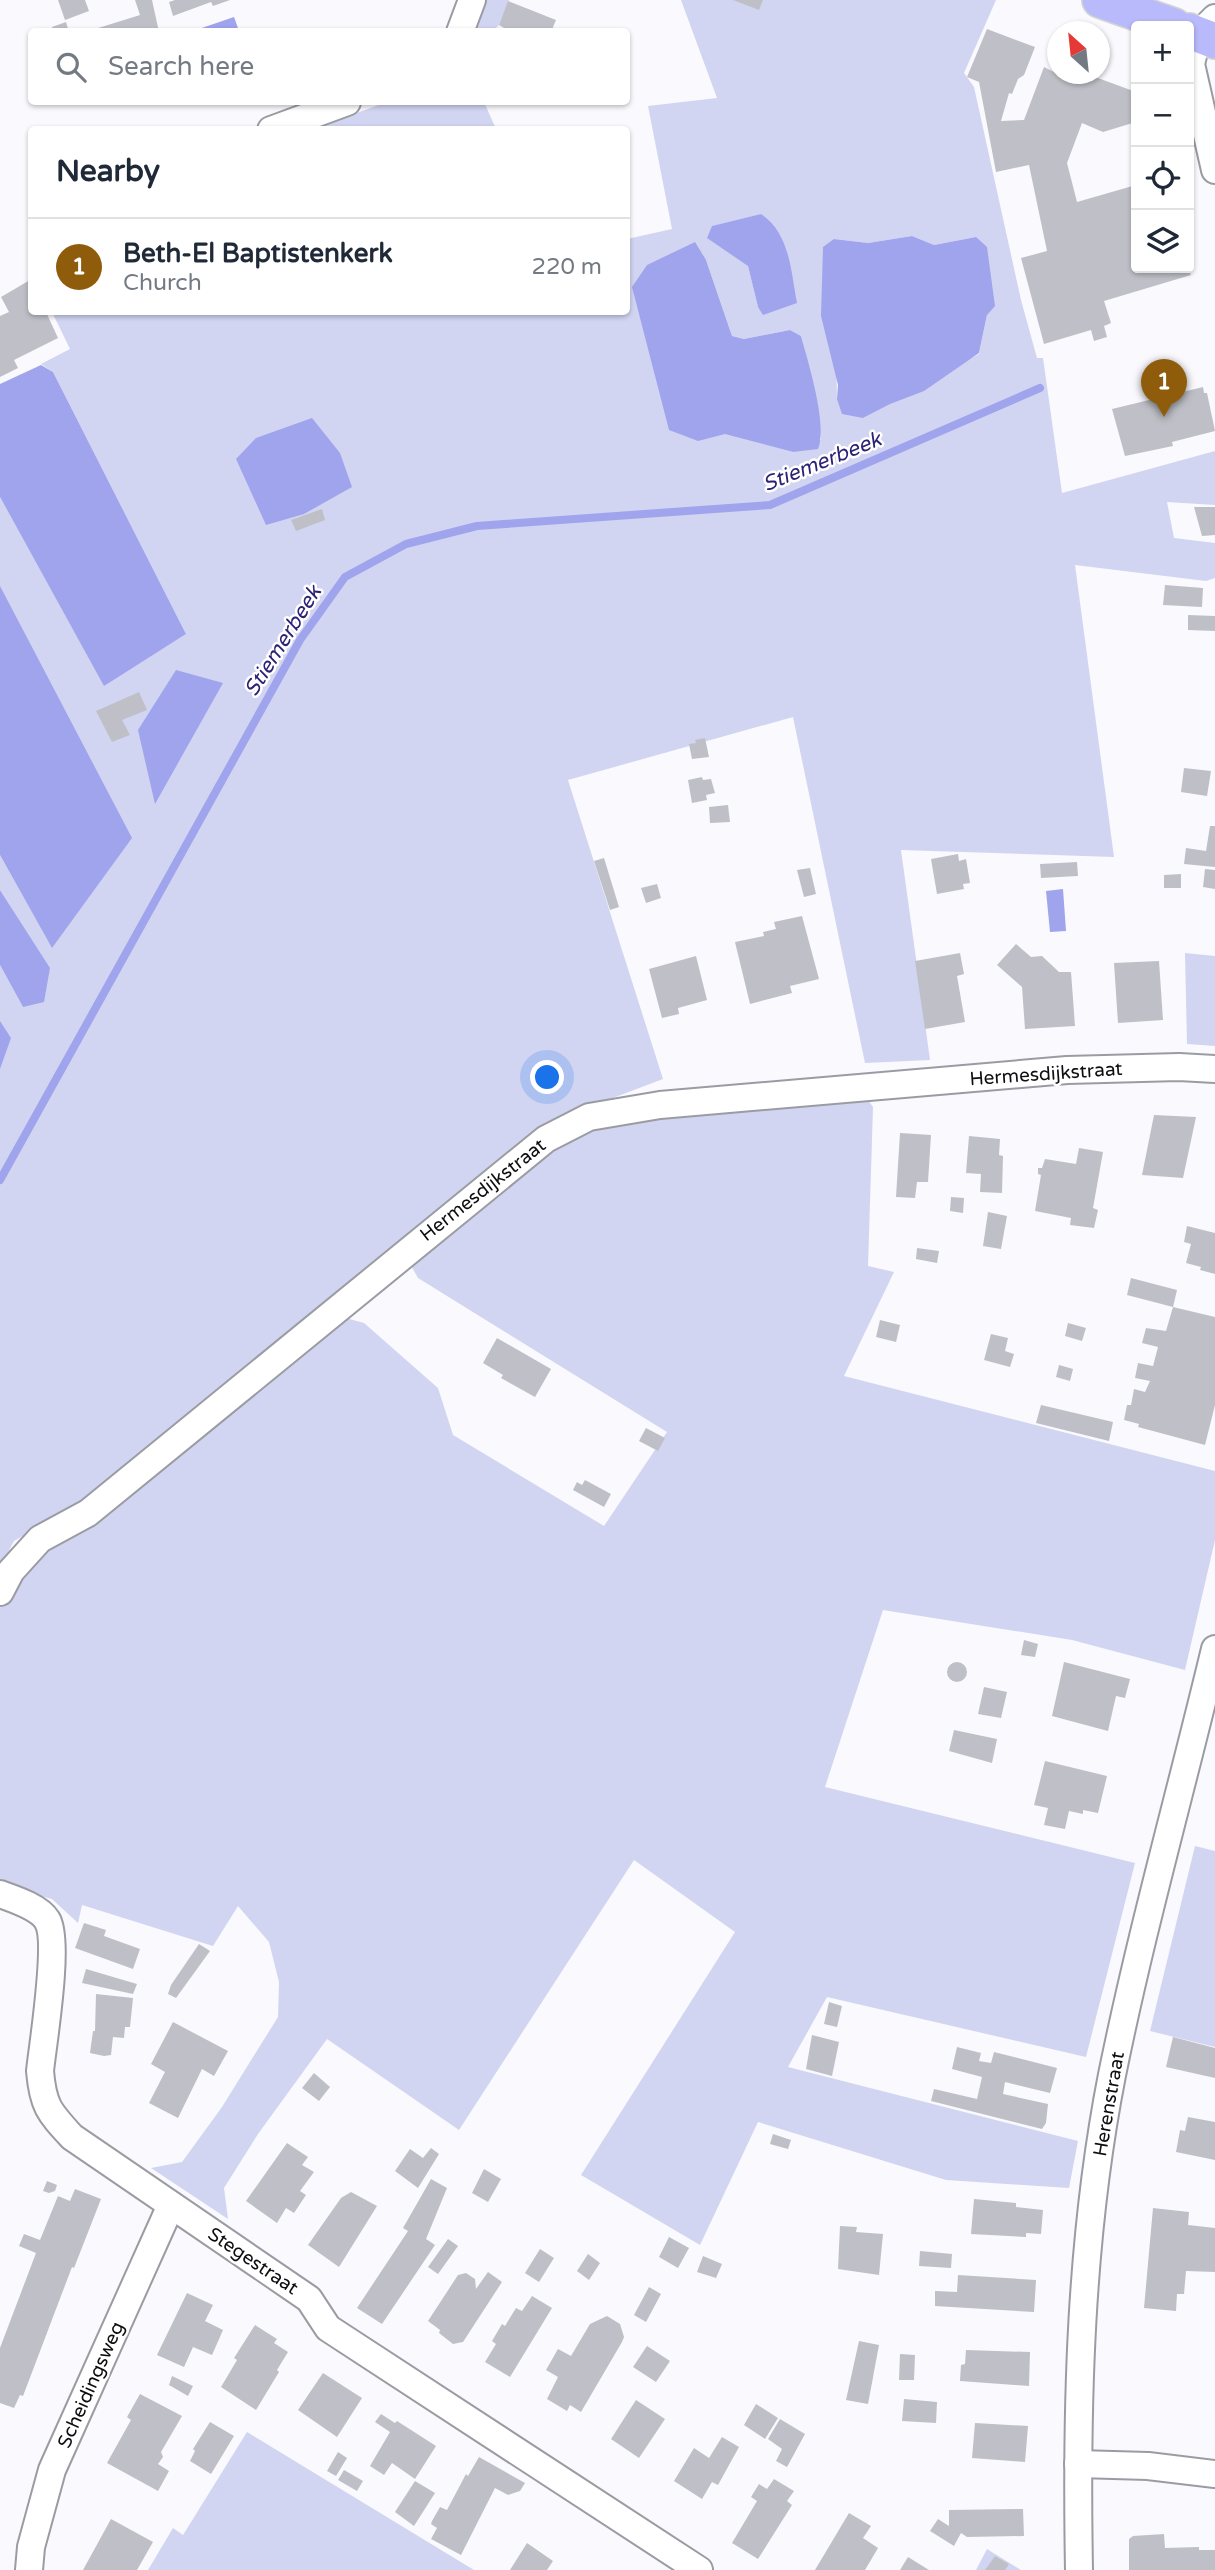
<!DOCTYPE html>
<html lang="en">
<head>
<meta charset="utf-8">
<style>
	:root { --surface:#fff; --page:#f6f6f7; --text:#1f2937; --muted:#747a83; --line:#e0e1e3; --accent:#8f5c0b }
	body { margin:0; font-family:"Varela Round",sans-serif; background:var(--page); color:var(--text) }
	.controls { position:absolute; right:21px; top:21px; display:grid; overflow:hidden; border-radius:7px; box-shadow:0 2px 5px #0004 }
	.controls button { width:63px; height:63px; display:grid; place-items:center; padding:0; border:0; border-bottom:2px solid var(--line); background:var(--surface); color:var(--text); font:35px sans-serif }
	.compass { position:absolute; left:1047px; top:21px; width:63px; height:63px; border-radius:50%; background:var(--surface); box-shadow:0 2px 5px #0004; rotate:333deg }
	.you { position:absolute; left:548px; top:1078px; width:24px; height:24px; margin:-18px; border:5px solid #fff; border-radius:50%; background:#1a73e8; box-shadow:0 0 0 10px #1a73e833 }
	.badge { display:grid; place-items:center; width:46px; height:46px; border-radius:50%; background:var(--accent); color:#fff; font-size:23px; font-weight:700 }
	.pin { position:absolute; translate:-50% -58px; filter:drop-shadow(0 2px 4px #0008) }
	.pin::after { content:''; position:absolute; top:37px; width:24px; height:21px; background:inherit; clip-path:polygon(0 0,100% 0,50% 100%) }
	.list { margin:0; padding:0; list-style:none }
	h2 { display:flex; justify-content:space-between; align-items:center; height:91px; margin:0; padding:0 28px; font-size:30px }
	h2 small { font-size:23px; font-weight:400; color:var(--muted) }
	.list li { display:grid; grid-template-columns:46px 1fr auto; gap:21px; align-items:center; box-sizing:border-box; height:98px; padding:0 28px; border-top:2px solid var(--line) }
	.list b { display:block; font-size:26px; white-space:nowrap }
	.list p { margin:0; font-size:23px; white-space:nowrap; color:var(--muted) }
	.list em { font-size:23px; font-style:normal; color:var(--muted) }
	.icon { flex:none; width:38px; height:38px; fill:none; stroke:currentColor; stroke-width:2; stroke-linecap:round; stroke-linejoin:round }
	.map { position:relative; flex:none; width:1215px; height:2570px; overflow:hidden }
	.search { position:absolute; background:var(--surface); box-shadow:0 2px 5px #0004; left:28px; top:28px; width:602px; height:77px; display:flex; align-items:center; gap:18px; box-sizing:border-box; padding:0 24px; border-radius:7px; color:var(--muted); font-size:26px }
	.panel { position:absolute; background:var(--surface); box-shadow:0 2px 5px #0004; left:28px; top:126px; width:602px; height:189px; border-radius:7px }
	.map>svg:first-child { display:block }
	.green { fill:#d1d5f2; fill-rule:evenodd }
	.water { fill:#9fa4ed }
	.lines { fill:none; stroke-linecap:round; stroke-linejoin:round }
	.stream { stroke:#9fa4ed; stroke-width:8 }
	.building { fill:#bfc0c7 }
	.minor-casing { stroke:#9b9ca3; stroke-width:30 }
	.major-casing { stroke:#d4d4d4; stroke-width:38 }
	.minor { stroke:#fff; stroke-width:26 }
	.major { stroke:#b8bafb; stroke-width:35 }
	.labels { text-anchor:middle; dominant-baseline:central; stroke-width:5; stroke-linejoin:round; paint-order:stroke }
	.street-label { font-size:19px; fill:#0e0e11; stroke:#fff }
	.water-label { font-size:21px; font-style:italic; fill:#2b2275; stroke:#fff }
</style>
</head>
<body>
<div class="map">
<svg width="1215" height="2570" viewBox="0 0 1215 2570">
	<rect width="100%" height="100%" fill="#f9f9fe"/>
	<g class="green">
		<path d="M482,0h27l-10,25 -6,6 -23,1z"/>
		<path d="M681,0h315l-32,73 10,14 47,213 16,58h6l19,135 153,-42v54l-48,-3 7,36 41,5v35l-9,3 -131,-16 39,292 -213,-7 29,210 -65,3 -72,-346 -225,63 95,299 -90,34 -477,381 -82,47 -14,26v-602l23,42 27,-38 -50,-79v-35l52,92 -52,-357v-93l104,188 82,-51 -133,-262 -12,-8 29,-15 -18,-37h574l1,-73 45,-10 -24,-123 69,-8zM762,214l-4,93 -10,-41 -35,-40zM912,236l22,9 42,-8 11,78 -8,39 -116,64 -26,-19 -3,-160 34,4zM706,260l26,76 12,3 46,-9 11,6 16,67 4,37 -28,12 -68,-19z"/>
		<path d="M387,102h97l12,27 -186,1z"/>
		<path d="M1185,953l30,3v90l-28,-2z"/>
		<path d="M866,1097l7,10 -5,159 26,6 -50,104 371,95v69l-30,130 -113,-30 -189,-30 -58,177 310,76 -49,194 -259,-60 -39,70 290,74 -9,47 -123,-8 -188,-58 -58,123 -119,-70 154,-243 -101,-72 -175,270 -132,-91 -69,95 -34,54 4,31 -77,-51 31,-6 40,-55 56,-90 1,-35 -10,-40 -31,-36 -25,40 -131,-41 -4,18 -26,-24 -52,-14v-277l17,-32 23,-22 302,-237 22,6 74,65 15,47 151,91 63,-94 -249,-154 -9,-16 164,-129 48,-16z"/>
		<path d="M1195,1846l20,5v196l-65,-16z"/>
		<path d="M247,2432l227,138h-326l25,-42 10,7z"/>
		<path d="M987,2549l34,21h-45z"/>
	</g>
	<g class="water">
		<path d="M234,17l5,14h-46z"/>
		<path d="M761,214c29,19 30,58 36,89l-34,12 -5,-8 -10,-41 -41,-28 5,-12z"/>
		<path d="M912,236l22,9 42,-8 11,10 8,59 -8,9 -8,38 -55,38 -34,13 -27,14 -21,-4 -5,-15 1,-14 -17,-69 2,-69 11,-8 34,4z"/>
		<path d="M695,242l11,18 26,76 12,3 46,-9 11,6c7,26 27,89 17,113l-25,3 -68,-18 -27,7 -29,-11 -37,-143 15,-22z"/>
		<path d="M41,365l12,7 133,262 -82,52 -104,-189v-113z"/>
		<path d="M312,418l28,35 12,34 -48,27 -38,11 -30,-66 20,-21z"/>
		<path d="M0,586l132,252 -80,110 -52,-93z"/>
		<path d="M176,670l47,13 -68,121 -17,-74z"/>
		<path d="M1063,889l3,42 -16,1 -4,-41z"/>
		<path d="M0,890l50,78 -6,34 -21,5 -23,-42z"/>
		<path d="M0,1021l11,17 -11,31z"/>
	</g>
	<g class="lines">
		<path class="stream" d="M0,1180l300,-540 45,-63 61,-33 71,-18 293,-21 270,-117"/>
	</g>
	<g class="building">
		<path d="M58,0h27l4,11 -24,9z"/>
		<path d="M135,0h17l7,32h-63l-1,-3 45,-14z"/>
		<path d="M175,0h55l-17,6 -2,-4 -38,14 -4,-14z"/>
		<path d="M733,0h30l-4,10z"/>
		<path d="M508,1l48,19 -5,12h-40l-12,-7z"/>
		<path d="M66,22l3,10h-16l-1,-5z"/>
		<path d="M987,29l48,18 -11,28 -6,4 -6,15 -3,-1 -8,28 23,-1 20,-53 14,7h29l49,18v30l-33,10 -21,-9 -15,40 10,39 59,-17v83h52l3,7 -87,26 7,22 -7,3 3,11 -13,4 -3,-11 -47,14 -23,-86 26,-7 -18,-86 -33,7 -17,-90 -12,-5z"/>
		<path d="M30,280l2,32h14l12,26 -44,22 4,8 -18,9v-61l9,-4 -8,-15z"/>
		<path d="M1203,387l1,6h3l8,38 -43,11 1,4 -48,10 -13,-47z"/>
		<path d="M1194,507h21v28l-13,1z"/>
		<path d="M322,509l3,11 -29,11 -5,-11z"/>
		<path d="M1165,585l38,3 -1,19 -39,-2z"/>
		<path d="M1188,615l27,1v15l-27,-1z"/>
		<path d="M139,692l8,18 -25,10 8,15 -18,7 -16,-31z"/>
		<path d="M705,738l4,19 -17,2 -3,-15 7,-1 -1,-3z"/>
		<path d="M1184,768l27,3 -4,25 -26,-4z"/>
		<path d="M702,777l1,3 8,-1 4,14 -9,2 1,5 -15,3 -4,-23z"/>
		<path d="M728,805l2,17 -20,1 -1,-16z"/>
		<path d="M1210,826h5v41l-31,-3 2,-16 20,3z"/>
		<path d="M958,854l1,7 7,-2 4,24 -7,1 1,5 -27,5 -6,-35z"/>
		<path d="M604,858l15,49 -9,3 -16,-49z"/>
		<path d="M1077,862l1,14 -37,2 -1,-14z"/>
		<path d="M810,868l6,26 -12,3 -7,-27z"/>
		<path d="M1205,869l10,1v19l-12,-2z"/>
		<path d="M1181,874v14h-17v-13z"/>
		<path d="M657,884l4,14 -15,5 -5,-15z"/>
		<path d="M802,916l17,63 -29,7 2,7 -42,11 -15,-62 29,-6 -1,-4 13,-3 -2,-7z"/>
		<path d="M1016,944l15,13 11,-1 17,16h12l4,54 -50,3 -3,-42 -25,-22z"/>
		<path d="M960,953l4,21 -7,2 8,46 -40,7 -10,-68z"/>
		<path d="M696,956l11,44 -29,8 1,6 -17,4 -13,-49z"/>
		<path d="M1159,961l4,59 -45,3 -4,-60z"/>
		<path d="M1154,1115l42,2 -13,61 -41,-3z"/>
		<path d="M900,1133l31,2 -3,47h-11l-2,16 -19,-1z"/>
		<path d="M969,1136l31,3 -1,16 4,1 -1,37 -22,-1 1,-18 -15,-1z"/>
		<path d="M1079,1148l24,4 -10,56 5,2 -4,18 -24,-3 1,-7 -36,-7 6,-36 -3,-1v-6h4l3,-9 31,5z"/>
		<path d="M951,1197l13,1 -1,15 -13,-2z"/>
		<path d="M988,1212l19,4 -6,33 -18,-3z"/>
		<path d="M1187,1226l28,7v41l-15,-4 1,-3 -15,-4 5,-19 -7,-2z"/>
		<path d="M917,1248l22,3 -2,12 -21,-4z"/>
		<path d="M1131,1278l46,12 -4,17 -46,-12z"/>
		<path d="M1173,1307l42,10v88l-10,40 -67,-18 1,-3 -15,-4 3,-15h4l3,-16 11,3 5,-11 -15,-3 3,-15 15,3 5,-19 -16,-4 4,-15 20,3z"/>
		<path d="M880,1320l20,5 -4,17 -20,-5z"/>
		<path d="M1068,1323l18,5 -4,13 -17,-5z"/>
		<path d="M991,1334l17,4 -3,13 9,3 -4,13 -26,-7z"/>
		<path d="M497,1338l54,31 -16,28 -34,-19 2,-3 -20,-12z"/>
		<path d="M1059,1365l14,4 -3,12 -14,-4z"/>
		<path d="M1041,1405l72,17 -4,19 -73,-18z"/>
		<path d="M646,1428l19,10 -7,13 -19,-10z"/>
		<path d="M585,1480l26,14 -7,13 -31,-17 4,-8 5,3z"/>
		<path d="M1024,1640l14,4 -3,13 -14,-2z"/>
		<path d="M1064,1662l66,17 -5,19 -9,-2 -8,35 -56,-15z"/>
		<circle cx="957" cy="1672" r="10"/>
		<path d="M984,1687l23,5 -6,26 -23,-4z"/>
		<path d="M954,1730l43,9 -5,24 -43,-12z"/>
		<path d="M1045,1761l62,15 -9,37 -15,-3v4l-14,-3 -4,18 -21,-4 4,-17 -14,-3z"/>
		<path d="M84,1923l22,7 -2,6 36,13 -7,20 -58,-21z"/>
		<path d="M199,1944l11,7 -34,47 -8,-4 3,-9z"/>
		<path d="M86,1969l51,15 -4,10 -51,-11z"/>
		<path d="M96,1994l37,4 -3,29h-5l-1,11 -11,-1 -2,18 -7,1 -14,-3 3,-22h2z"/>
		<path d="M829,2002l13,4 -5,21 -13,-3z"/>
		<path d="M173,2022l55,29 -14,25 -12,-7 -24,49 -29,-15 16,-31 -14,-8z"/>
		<path d="M812,2035l27,7 -7,34 -26,-7z"/>
		<path d="M1173,2037l42,11v30l-49,-11z"/>
		<path d="M957,2047l24,6 -2,8 12,2 3,-11 63,16 -7,25 -45,-11 -2,12 45,10 -2,19 -4,6 -111,-28 3,-12 43,10 5,-22 -30,-8z"/>
		<path d="M314,2073l16,14 -11,14 -17,-13z"/>
		<path d="M1188,2117l27,5v38l-39,-8 4,-22 5,1z"/>
		<path d="M773,2134l18,6 -3,9 -18,-5z"/>
		<path d="M287,2143l21,14 -6,8 12,7 -14,19 6,4 -12,18 -8,-5 -9,15 -31,-22z"/>
		<path d="M431,2148l8,6 -21,34 -23,-17 15,-22 13,9z"/>
		<path d="M484,2169l17,10 -13,23 -16,-9z"/>
		<path d="M431,2179l16,9 -21,51 9,6 -53,79 -25,-16 51,-77 -5,-3z"/>
		<path d="M47,2181l10,4 -2,6 -6,2 -6,-2z"/>
		<path d="M75,2189l26,10 -27,69 -2,-1 -49,129 -3,-1 -6,13 -14,-5v-55l36,-95 -17,-7 5,-12 16,6 18,-44 12,5z"/>
		<path d="M351,2192l26,14 -38,61 -31,-22 33,-47z"/>
		<path d="M974,2199l42,4v4l27,3 -2,24 -15,-1v4l-55,-3z"/>
		<path d="M1153,2208l36,4 -1,13 27,3v44l-29,-1 -2,23h-7l-1,17 -32,-3z"/>
		<path d="M840,2226l17,1 -1,5 27,2 -4,41 -41,-6z"/>
		<path d="M669,2237l20,11 -11,20 -19,-11z"/>
		<path d="M448,2239l10,7 -20,28 -10,-7z"/>
		<path d="M540,2249l14,9 -15,24 -14,-9z"/>
		<path d="M920,2251l32,3 -1,14 -32,-2z"/>
		<path d="M588,2254l12,9 -11,17 -12,-9z"/>
		<path d="M703,2256l19,8 -6,14 -19,-6z"/>
		<path d="M488,2272l14,10 -39,60 -10,2 -14,-11 1,-3 -12,-9 30,-46 8,-2 9,6 1,10z"/>
		<path d="M958,2275l78,5 -2,32 -99,-6v-15l22,1z"/>
		<path d="M649,2287l12,7 -15,28 -12,-7z"/>
		<path d="M187,2293l26,12 -8,16 18,9 -11,25 -19,-8 -9,20 -27,-12z"/>
		<path d="M532,2296l20,12 -42,69 -25,-15 11,-18 -4,-3 10,-17 3,2 11,-18 6,3z"/>
		<path d="M607,2316l13,8 4,13 -2,5 -41,70 -11,-7 -3,6 -20,-12 11,-22 -12,-7 12,-21 13,7 19,-32z"/>
		<path d="M255,2325l22,14 -3,4 14,9 -11,18 2,2 -23,38 -35,-23 16,-27 -3,-2z"/>
		<path d="M859,2341l20,4 -11,59 -22,-4z"/>
		<path d="M647,2346l23,15 -14,21 -23,-15z"/>
		<path d="M966,2350l64,2 -1,34 -69,-5 1,-16 4,-1z"/>
		<path d="M900,2354l15,1 -1,25h-15z"/>
		<path d="M323,2373l39,25 -25,39 -39,-27z"/>
		<path d="M172,2376l21,10 -5,10 -19,-11z"/>
		<path d="M140,2394l42,22 -21,36 2,5 -5,7 11,7 -11,20 -51,-28 24,-43 -4,-3z"/>
		<path d="M904,2399l33,3 -1,21 -34,-2z"/>
		<path d="M636,2400l29,19 -26,39 -28,-19z"/>
		<path d="M756,2404l22,14 -13,21 -21,-14z"/>
		<path d="M381,2414l14,9 2,-2 39,25 -21,33 -23,-16 -8,12 -14,-9 20,-34 -15,-10z"/>
		<path d="M780,2419l25,15 -18,33 -11,-6 6,-12 -14,-10z"/>
		<path d="M210,2422l24,14 -23,38 -21,-13 5,-10 -2,-2z"/>
		<path d="M975,2423l53,3 -3,36 -53,-4z"/>
		<path d="M722,2437l17,10 -21,38 -6,-3 -10,17 -28,-18 20,-33 15,10z"/>
		<path d="M338,2452l9,6 -11,18 -9,-5z"/>
		<path d="M479,2457l46,26 -5,8 -12,4 -13,-7 -34,67 -30,-16 6,-11 -6,-4 1,-3 8,-14 7,3 19,-36 2,2z"/>
		<path d="M344,2470l19,11 -6,10 -19,-11z"/>
		<path d="M774,2479l20,12 -7,10 5,4 -34,54 -26,-16 25,-42 -6,-4 8,-13 8,5z"/>
		<path d="M415,2481l20,12 -21,33 -19,-14z"/>
		<path d="M1023,2509l1,27 -57,1 -6,-4 -7,13 -24,-15 8,-12 11,7v-16z"/>
		<path d="M849,2513l22,13 -8,12 15,10 -13,22h-50z"/>
		<path d="M111,2519l42,23 -16,28h-54z"/>
		<path d="M1164,2534l1,14 34,-1v3h16v20h-86v-31l4,-3z"/>
		<path d="M527,2543l26,18 -6,9h-37z"/>
		<path d="M995,2556l14,8 -4,6h-20z"/>
		<path d="M908,2557l21,13h-29z"/>
	</g>
	<g class="lines">
		<defs>
			<g id="minor">
				<path d="M1215,18l-17,17 -7,29 24,106"/>
				<path d="M460,32l12,-32"/>
				<path d="M271,130l76,-28"/>
				<path d="M0,1592l11,-21 29,-32 48,-26 458,-374 43,-22 71,-12 407,-35 112,-3 36,2"/>
				<path d="M0,1894c14,5 39,13 47,26 13,20 -4,123 -7,151 3,35 9,41 32,66l237,162 19,29 371,242"/>
				<path d="M1078,2464l70,2 67,8"/>
				<path d="M29,2570l2,-23 21,-77 119,-265"/>
				<path d="M1079,2570c-3,-165 1,-332 33,-495 29,-143 69,-284 103,-426"/>
			</g>
			<g id="major">
				<path d="M1100,0l74,26"/>
				<path d="M1189,31l26,10"/>
			</g>
		</defs>
		<use href="#minor" class="minor-casing"/>
		<use href="#major" class="major-casing"/>
		<use href="#minor" class="minor"/>
		<use href="#major" class="major"/>
	</g>
	<g class="labels">
		<g class="street-label">
			<text transform="translate(1046 1074) rotate(-4)">Hermesdijkstraat</text>
			<text transform="translate(483 1190) rotate(-38)">Hermesdijkstraat</text>
			<text transform="translate(1109 2104) rotate(-80)">Herenstraat</text>
			<text transform="translate(253 2261) rotate(34)">Stegestraat</text>
			<text transform="translate(91 2385) rotate(-66)">Scheidingsweg</text>
		</g>
		<g class="water-label">
			<text transform="translate(822 462) rotate(-22)">Stiemerbeek</text>
			<text transform="translate(283 641) rotate(-58)">Stiemerbeek</text>
		</g>
	</g>
</svg>
<div class="controls">
<button>+</button>
<button>−</button>
<button><svg class="icon" aria-label="locate" viewBox="0 0 24 24"><circle cx="12" cy="12" r="6"/><path d="M12 2v4M12 18v4M2 12h4M18 12h4"/></svg></button>
<button><svg class="icon" aria-label="layers" viewBox="0 0 24 24"><path d="M12 4l9 5-9 5-9-5zM3 14l9 5 9-5"/></svg></button>
</div>
<svg class="compass" viewBox="-18 -18 36 36"><path d="M0-13l5 13h-10z" fill="#e53935"/><path d="M0 13l5-13h-10z" fill="#747a83"/></svg>
<div class="you"></div>
<div class="pin badge" style="left:1164px;top:417px">1</div>
<div class="search"><svg class="icon" aria-label="search" viewBox="0 0 24 24"><circle cx="10" cy="10" r="6"/><path d="M15 15l6 6"/></svg>Search here</div>
<section class="panel">
<h2>Nearby<small></small></h2>
<ul class="list">
<li><span class="badge">1</span><div><b>Beth-El Baptistenkerk</b><p>Church</p></div><em>220 m</em></li>
</ul>
</section>
</div>
</body>
</html>
